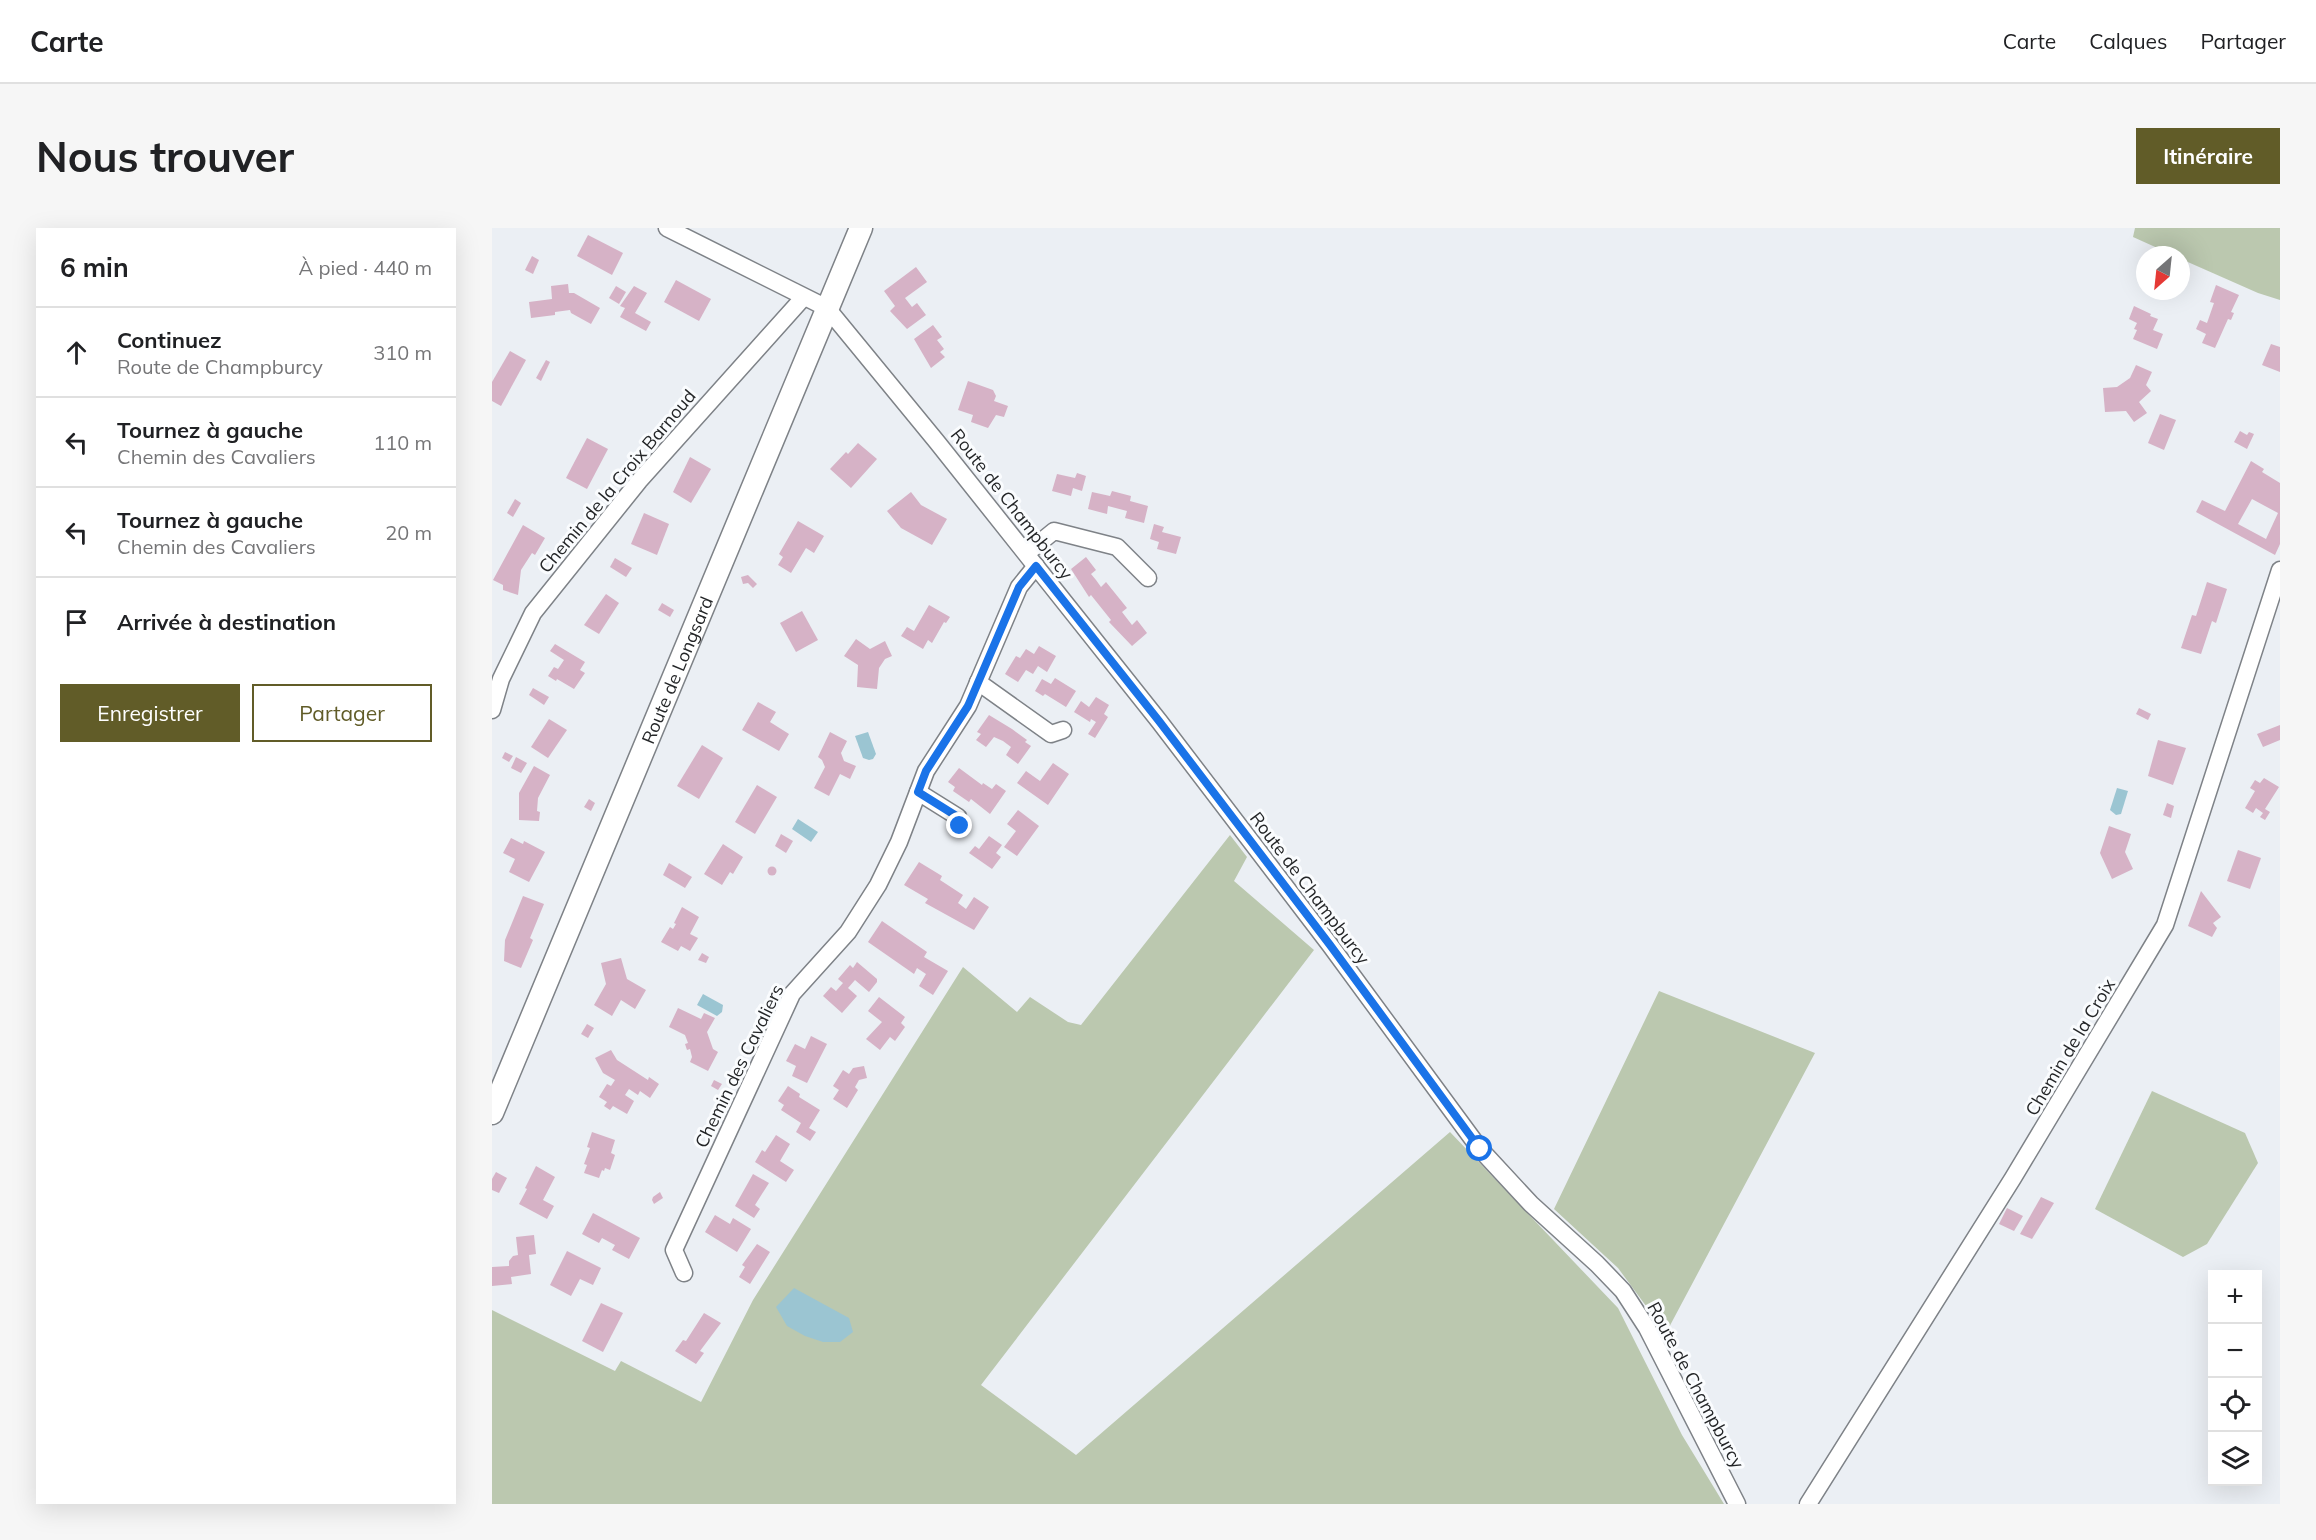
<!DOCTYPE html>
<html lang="fr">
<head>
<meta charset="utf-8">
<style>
	:root { --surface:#fff; --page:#f6f6f6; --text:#202124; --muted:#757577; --line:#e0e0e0; --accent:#615c28 }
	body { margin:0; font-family:Mulish,sans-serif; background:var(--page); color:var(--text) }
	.controls { position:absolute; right:18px; bottom:18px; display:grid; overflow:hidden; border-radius:0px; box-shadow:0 6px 24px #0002 }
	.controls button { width:54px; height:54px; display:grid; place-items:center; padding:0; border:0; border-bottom:2px solid var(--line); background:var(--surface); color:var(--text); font:30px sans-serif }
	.compass { position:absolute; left:1644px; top:18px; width:54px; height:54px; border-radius:50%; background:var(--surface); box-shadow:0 6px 24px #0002; rotate:207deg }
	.stop { position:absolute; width:18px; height:18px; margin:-14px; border:4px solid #1a73e8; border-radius:50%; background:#fff }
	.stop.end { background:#1a73e8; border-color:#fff; box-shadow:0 2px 6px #0008 }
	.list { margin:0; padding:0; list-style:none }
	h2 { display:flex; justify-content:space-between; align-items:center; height:78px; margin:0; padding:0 24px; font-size:26px }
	h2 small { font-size:20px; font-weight:400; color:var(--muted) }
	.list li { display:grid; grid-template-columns:39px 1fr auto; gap:18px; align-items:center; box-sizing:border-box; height:90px; padding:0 24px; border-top:2px solid var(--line) }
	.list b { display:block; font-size:22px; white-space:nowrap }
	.list p { margin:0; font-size:20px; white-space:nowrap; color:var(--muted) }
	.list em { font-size:20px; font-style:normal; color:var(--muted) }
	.actions { display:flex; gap:12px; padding:18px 24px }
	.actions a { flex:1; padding:14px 0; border:2px solid var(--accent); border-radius:0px; text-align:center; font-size:21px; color:var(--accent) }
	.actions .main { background:var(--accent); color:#fff }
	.icon { flex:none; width:33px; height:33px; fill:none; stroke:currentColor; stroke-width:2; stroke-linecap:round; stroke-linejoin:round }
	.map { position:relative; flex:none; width:1788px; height:1276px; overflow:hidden; border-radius:0px }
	header { display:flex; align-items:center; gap:36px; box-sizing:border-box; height:84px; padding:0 30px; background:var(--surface); border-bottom:2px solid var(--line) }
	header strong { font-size:28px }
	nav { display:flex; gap:33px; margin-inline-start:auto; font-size:21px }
	.intro { display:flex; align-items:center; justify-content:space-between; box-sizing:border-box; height:144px; padding:0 36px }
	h1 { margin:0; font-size:42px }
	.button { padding:15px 27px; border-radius:0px; background:var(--accent); color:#fff; font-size:21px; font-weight:700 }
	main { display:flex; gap:36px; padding:0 36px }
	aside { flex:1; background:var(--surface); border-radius:0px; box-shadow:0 6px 24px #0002 }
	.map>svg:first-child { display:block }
	.green { fill:#bbc8af }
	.water { fill:#9bc5d2 }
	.building { fill:#d6b2c6; fill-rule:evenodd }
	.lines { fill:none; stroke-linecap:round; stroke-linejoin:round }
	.street-casing { stroke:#7e8287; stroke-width:19 }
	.secondary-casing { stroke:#7e8287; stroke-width:25 }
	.street { stroke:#fff; stroke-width:16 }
	.secondary { stroke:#fff; stroke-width:22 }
	.route { stroke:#1a73e8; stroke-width:8 }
	.labels { text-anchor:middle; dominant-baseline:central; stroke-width:6; stroke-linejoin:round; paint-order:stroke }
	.street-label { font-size:18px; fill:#242628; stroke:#fafcfe }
</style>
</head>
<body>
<header>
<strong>Carte</strong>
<nav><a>Carte</a><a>Calques</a><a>Partager</a></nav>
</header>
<div class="intro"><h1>Nous trouver</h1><a class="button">Itinéraire</a></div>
<main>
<aside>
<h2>6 min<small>À pied · 440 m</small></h2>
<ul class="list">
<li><svg class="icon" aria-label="ahead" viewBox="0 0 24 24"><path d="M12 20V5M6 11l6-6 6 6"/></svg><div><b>Continuez</b><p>Route de Champburcy</p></div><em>310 m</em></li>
<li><svg class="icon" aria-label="left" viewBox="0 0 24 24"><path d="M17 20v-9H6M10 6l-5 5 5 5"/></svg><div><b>Tournez à gauche</b><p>Chemin des Cavaliers</p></div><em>110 m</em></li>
<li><svg class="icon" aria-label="left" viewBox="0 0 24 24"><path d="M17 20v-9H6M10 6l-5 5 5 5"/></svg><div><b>Tournez à gauche</b><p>Chemin des Cavaliers</p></div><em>20 m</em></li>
<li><svg class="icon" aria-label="arrive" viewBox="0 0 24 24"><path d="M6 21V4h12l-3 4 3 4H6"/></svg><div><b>Arrivée à destination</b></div></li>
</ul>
<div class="actions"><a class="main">Enregistrer</a><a>Partager</a></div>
</aside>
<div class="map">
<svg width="1788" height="1276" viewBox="0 0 1788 1276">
	<rect width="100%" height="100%" fill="#ebeff4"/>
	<g class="green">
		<path d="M1643,0h145v72l-22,-7 -77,-34v-4h-8l-40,-18z"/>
		<path d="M738,607l17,22 -13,24 80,69 -333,435 95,70 374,-323 168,176 64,127 42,69h-1232v-194l123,61 6,-10 80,41 52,-102 210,-333 54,45 13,-15 38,25 13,3z"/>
		<path d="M1167,763l156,62 -149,280 -48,-65 -64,-59z"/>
		<path d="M1660,863l93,42 13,30 -51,81 -24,13 -88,-48z"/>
	</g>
	<g class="water">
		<path d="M376,504l8,22 -3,5 -4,1 -6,-2 -8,-22z"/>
		<path d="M1625,560l11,3 -7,23 -5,1 -6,-5z"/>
		<path d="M306,591l20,13 -7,10 -19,-13z"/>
		<path d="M211,766l20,11 -1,7 -5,4 -20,-11z"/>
		<path d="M302,1060l55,30 4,14 -13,10h-17l-18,-6 -18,-10 -11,-19z"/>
	</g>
	<g class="building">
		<path d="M96,7l35,18 -11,22 -35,-19z"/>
		<path d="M40,28l7,4 -6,14 -8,-4z"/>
		<path d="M424,39l11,15 -22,16 7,9 5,-4 9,12 -19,14 -17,-18 5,-5 -11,-15z"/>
		<path d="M184,52l35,19 -12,22 -35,-19z"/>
		<path d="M76,56l1,9h5l26,15 -9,16 -20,-11 -1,-3 -15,2v3l-24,3 -2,-16 23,-3 -1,-13z"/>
		<path d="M1724,57l23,10 -8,17 3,1 -3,7 -3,-1 -13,29 -13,-5 4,-9 -10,-5 4,-9 7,3 7,-20 -4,-1z"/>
		<path d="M124,58l10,6 -7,12 -10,-6z"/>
		<path d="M142,58l13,7 -12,20 16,9 -5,9 -26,-14 5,-9 -5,-2z"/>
		<path d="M1642,78l17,8 -1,2 8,3 -5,11 10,4 -6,15 -24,-10 4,-9 -3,-1 3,-6 -8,-4z"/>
		<path d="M441,97l9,12 -5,3 7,9 -4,3 5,5 -14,11 -17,-29z"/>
		<path d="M1779,116l9,3v25l-18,-7z"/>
		<path d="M18,123l16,9 -25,46 -9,-5v-19z"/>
		<path d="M54,132l4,2 -9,19 -5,-3z"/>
		<path d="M1644,137l16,7 -6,13 5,6 -12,11 8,11 -13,9 -8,-11 -21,1 -2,-24 14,-1 13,-9z"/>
		<path d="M476,153l25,9 3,6 -2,5 14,5 -4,11 -8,-2 -8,13 -17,-6 2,-7 -15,-5z"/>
		<path d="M1668,186l16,6 -12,30 -16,-7z"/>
		<path d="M1748,203l7,4 2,-3 5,2 -7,15 -13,-7z"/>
		<path d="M95,210l21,11 -21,40 -21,-11z"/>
		<path d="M366,215l19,16 -26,29 -21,-19 16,-17 2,2z"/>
		<path d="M198,229l21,12 -20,34 -18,-11z"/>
		<path d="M1759,233l13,8 -2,3 18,11v61l-5,11 -79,-43 6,-12 23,11zM1760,271l26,14 -12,26 -28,-15z"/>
		<path d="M585,245l9,3 -4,15 -9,-3 -2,8 -19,-5 5,-17 18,4z"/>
		<path d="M620,263l19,5 -1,5 18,5 -4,17 -19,-5 2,-7 -19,-5 -1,8 -19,-5 4,-17 18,4z"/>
		<path d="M419,264l10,13 26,14 -15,26 -31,-17 -14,-17z"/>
		<path d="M23,271l6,4 -8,14 -6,-4z"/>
		<path d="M152,285l25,11 -12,31 -26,-11z"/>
		<path d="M306,293l26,15 -10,17 -8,-5 -15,25 -13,-8 5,-8 -4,-3z"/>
		<path d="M662,296l10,3 -2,5 19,5 -5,17 -19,-5 2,-7 -9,-3z"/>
		<path d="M31,297l22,13 -10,17 -3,-2 -11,17 -3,25 -15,-5v-5l-10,-5z"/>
		<path d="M594,329l10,13 -5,4 5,6 5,7 5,-5 21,26 -5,4 10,13 5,-5 10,13 -15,13 -23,-24 2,-2 -20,-25 -2,2 -18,-28z"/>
		<path d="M123,330l17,10 -6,9 -16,-10z"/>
		<path d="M256,347l9,9 -4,4 -5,-5 -5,1 -2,-7z"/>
		<path d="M1715,354l20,7 -11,34 -4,-2 -11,33 -20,-6 11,-33 4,1z"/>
		<path d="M114,366l13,9 -20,31 -15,-9z"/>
		<path d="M170,375l12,7 -4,7 -12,-7z"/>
		<path d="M437,377l21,12 -4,6 -2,-1 -12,21 -4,-3 -5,9 -22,-13 6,-9 7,4z"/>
		<path d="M310,383l16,29 -22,12 -16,-29z"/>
		<path d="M364,411l14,10 15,-8 7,15 -7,3 -6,9 -2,21 -20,-2 1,-22 -14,-9z"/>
		<path d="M63,416l30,18 -5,8 5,3 -11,16 -17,-10 -1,2 -8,-5 6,-9 4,2 6,-9 -14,-9z"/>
		<path d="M547,418l17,10 -9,16 -9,-6 -5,8 -7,-4 -8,12 -13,-8 11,-18 4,2 6,-9 8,5z"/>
		<path d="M563,450l21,13 -10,16 -21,-13 -2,2 -8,-5 7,-12 9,5z"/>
		<path d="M41,460l16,9 -5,8 -15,-10z"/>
		<path d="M604,469l13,8 -5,9 4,3 -13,21 -7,-4 8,-12 -5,-3 -1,3 -16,-10 7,-11 8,6z"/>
		<path d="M266,474l18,10 -6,10 19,12 -10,17 -37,-21z"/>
		<path d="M1647,480l12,6 -3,6 -12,-6z"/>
		<path d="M497,487l23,14 15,11 -2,2 6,4 -13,18 -12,-9 5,-8 -8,-6 -9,-4 -8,10 -10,-7 5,-6 -4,-2z"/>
		<path d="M57,491l18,11 -19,28 -17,-11z"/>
		<path d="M1788,497v15l-17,7 -6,-13z"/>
		<path d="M338,504l17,9 -6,12 3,8 12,5 -6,13 -10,-5 -11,22 -15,-8 11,-21 -3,-7 -4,-3z"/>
		<path d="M1666,512l28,8 -13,37 -25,-9z"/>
		<path d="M210,517l21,13 -24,41 -22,-13z"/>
		<path d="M13,524l8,4 -4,6 -7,-4z"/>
		<path d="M24,529l11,6 -6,10 -10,-5z"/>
		<path d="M561,535l16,11 -21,31 -31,-22 9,-12 14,10z"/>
		<path d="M42,538l16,9 -12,23 -1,13 3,1 -1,9 -20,-1v-27z"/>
		<path d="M467,540l23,17 1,-2 9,6 4,-5 10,7 -16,23 -19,-15 -2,3 -16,-11 2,-4 -7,-5z"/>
		<path d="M1772,550l15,9 -14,22 5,3 -5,8 -5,-3 3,-4 -7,-5 -3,5 -8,-5 10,-17 -5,-3 5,-8 5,3z"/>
		<path d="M265,557l20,12 -22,37 -20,-12z"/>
		<path d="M97,571l6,4 -4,8 -7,-4z"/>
		<path d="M1675,575l7,3 -3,12 -8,-3z"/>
		<path d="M526,582l21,16 -22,30 -13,-9 12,-16 -9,-7z"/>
		<path d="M1617,598l22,8 -6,18 8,17 -21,10 -12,-26z"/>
		<path d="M289,606l12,7 -7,12 -11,-7z"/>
		<path d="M497,608l13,9 -6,8 5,4 -9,12 -23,-16 6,-7 4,3z"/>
		<path d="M19,610l12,6 1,-3 21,11 -16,30 -20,-10 6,-13 -12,-6z"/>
		<path d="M231,616l20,13 -10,17 -3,-2 -8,13 -18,-11z"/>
		<path d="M1746,622l23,8 -11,31 -23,-8z"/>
		<path d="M427,634l23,14 -2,4 23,15 -5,8 8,6 8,-12 15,10 -15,23 -49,-27 3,-4 -24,-14z"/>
		<path d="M177,635l23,14 -7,11 -22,-13z"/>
		<circle cx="280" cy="643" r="4.5"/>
		<path d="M1709,663l20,26 -8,6 4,5 -5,9 -24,-11z"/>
		<path d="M31,668l21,8 -14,34 3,2 -12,28 -17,-7 1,-21z"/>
		<path d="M190,679l17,10 -9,17 8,4 -8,13 -9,-5 -3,5 -17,-9 9,-15 3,2 3,-5 -2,-1z"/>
		<path d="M390,693l45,31 -3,5 24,14 -15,24 -14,-9 7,-12 -9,-6 -3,6 -46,-32z"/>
		<path d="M210,725l7,4 -3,6 -8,-3z"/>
		<path d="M129,730l6,21 19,11 -11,19 -14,-9 -9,16 -18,-11 12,-21 -5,-21z"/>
		<path d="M365,734l20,17v3l-8,10 -14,-12 -7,8 9,8 -15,17 -19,-17 8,-9 5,4 7,-8 -5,-4 12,-14 3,3z"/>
		<path d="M387,769l26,20 -4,6 4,4 -10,14 -5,-4 -10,13 -14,-11 16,-17 -14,-11z"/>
		<path d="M186,780l23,11 3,-6 11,5 -8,14 6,17 5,3 -10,19 -18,-9 2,-5 -2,-8 -3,1 -2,-6 3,-1 -3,-8 -16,-8z"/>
		<path d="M95,796l7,4 -6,10 -7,-4z"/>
		<path d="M319,808l16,8 -20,39 -15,-7 4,-10 -10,-5 9,-17 10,5z"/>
		<path d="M119,822l6,10 31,20 1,-3 10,7 -9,14 -10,-7 -2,4 -9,-6 -4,6 9,6 -7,13 -14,-8 -3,4 -6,-4 3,-4 -8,-5 8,-13 4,2 4,-6 -12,-7 -8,-15z"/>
		<path d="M372,838l3,12 -8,2 -4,7 3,3 -11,18 -14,-9 6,-9 -6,-4 10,-16 6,4 4,-6z"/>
		<path d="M222,852l8,4 -4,6 -7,-4z"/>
		<path d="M296,858l12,8 -1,3 21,13 -11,18 7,4 -6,9 -14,-9 5,-9 -20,-13 3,-5 -6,-4z"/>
		<path d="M100,904l23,8 -4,13 4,2 -5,15 -5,-2 -1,3 -2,-1 -3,8 -15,-5 3,-8 -3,-1 6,-16 -3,-1z"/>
		<path d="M284,907l14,9 -10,17 14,9 -8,12 -31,-20 7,-12 3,2z"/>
		<path d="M44,938l19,11 -12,23 11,6 -7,13 -28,-15 8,-15 -2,-1z"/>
		<path d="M4,944l11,6 -8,15 -7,-3v-11z"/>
		<path d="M261,946l16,9 -14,22 5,4 -6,9 -19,-12z"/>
		<path d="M168,964l3,6 -9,6 -2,-4 1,-3z"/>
		<path d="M1549,969l13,6 -22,36 -12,-5z"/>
		<path d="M1515,980l16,8 -9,15 -15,-7z"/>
		<path d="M101,985l47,25 -11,21 -17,-9 3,-5 -13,-7 -3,5 -17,-9z"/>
		<path d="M223,987l15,9 3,-6 18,11 -14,23 -32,-20z"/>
		<path d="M42,1007l2,19 -7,1 2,19 -20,3 1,7 -20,2v-19l17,-1v-5l4,-5 5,-1 -2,-18z"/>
		<path d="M265,1016l13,8 -20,32 -11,-7 6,-10 -3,-2z"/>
		<path d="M75,1023l34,17 -8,17 -13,-6 -9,17 -21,-11z"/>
		<path d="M109,1075l22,10 -20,39 -21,-11z"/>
		<path d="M212,1085l17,10 -21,28 4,2 -8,11 -21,-13 8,-11 3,1z"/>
	</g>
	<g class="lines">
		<defs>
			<g id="street">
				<path d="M175,0l160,80 110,134 222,279 171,224 150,204 51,55 66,60 26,27 24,37 90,176"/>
				<path d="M535,325l27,-22 63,16 31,31"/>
				<path d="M486,454l73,52 12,-4"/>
				<path d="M0,482l9,-31 32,-66 106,-132 164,-183"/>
				<path d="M426,564l40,25 2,9"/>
				<path d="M192,1045l-10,-23 118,-256 56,-62 30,-47 21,-43 27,-71 42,-65 51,-119 17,-21"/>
				<path d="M1316,1276l205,-326 152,-253 115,-355"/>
			</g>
			<g id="secondary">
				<path id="s1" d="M0,885l369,-885"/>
			</g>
		</defs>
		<use href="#street" class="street-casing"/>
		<use href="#secondary" class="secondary-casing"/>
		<use href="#street" class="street"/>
		<use href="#secondary" class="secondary"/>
	</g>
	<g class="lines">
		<path class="route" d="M468,598l-2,-9 -40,-25 8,-21 42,-65 51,-119 17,-21 123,155 171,224 150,204"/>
	</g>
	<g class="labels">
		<g class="street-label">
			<text transform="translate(125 253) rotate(-50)">Chemin de la Croix Barnoud</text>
			<text transform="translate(520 276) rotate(52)">Route de Champburcy</text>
			<text stroke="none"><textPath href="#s1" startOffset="480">Route de Longsard</textPath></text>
			<text transform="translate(818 660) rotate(53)">Route de Champburcy</text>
			<text transform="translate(1578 819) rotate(-59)">Chemin de la Croix</text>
			<text transform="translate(247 838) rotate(-64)">Chemin des Cavaliers</text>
			<text transform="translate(1204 1157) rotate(62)">Route de Champburcy</text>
		</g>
	</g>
</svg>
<div class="controls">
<button>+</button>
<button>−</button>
<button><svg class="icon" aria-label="locate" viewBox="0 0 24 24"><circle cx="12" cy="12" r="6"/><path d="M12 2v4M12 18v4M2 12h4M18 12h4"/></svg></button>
<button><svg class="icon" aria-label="layers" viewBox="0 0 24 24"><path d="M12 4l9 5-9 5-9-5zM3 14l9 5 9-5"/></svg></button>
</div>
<svg class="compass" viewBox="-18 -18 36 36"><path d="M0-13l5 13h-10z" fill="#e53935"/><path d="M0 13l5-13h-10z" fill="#757577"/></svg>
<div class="stop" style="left:988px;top:921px"></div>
<div class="stop end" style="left:468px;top:598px"></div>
</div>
</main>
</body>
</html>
